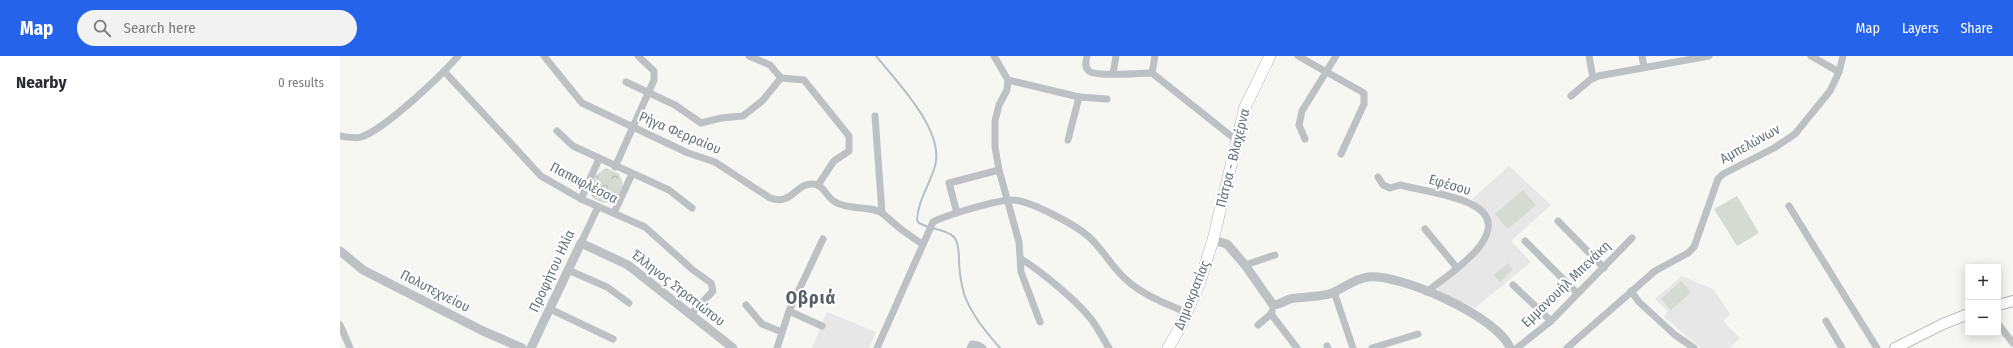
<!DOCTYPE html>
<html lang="en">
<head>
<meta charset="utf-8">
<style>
	:root { --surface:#fff; --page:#f2f2f3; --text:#2b2b33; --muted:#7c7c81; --line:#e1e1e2; --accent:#2563eb }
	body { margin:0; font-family:"Fira Sans Condensed",sans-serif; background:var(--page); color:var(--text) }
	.controls { position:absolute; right:12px; bottom:12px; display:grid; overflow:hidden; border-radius:0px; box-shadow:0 2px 10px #0003 }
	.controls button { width:36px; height:36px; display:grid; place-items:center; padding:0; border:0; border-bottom:1px solid var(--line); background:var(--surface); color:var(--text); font:20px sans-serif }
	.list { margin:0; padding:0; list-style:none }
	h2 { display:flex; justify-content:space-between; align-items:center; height:52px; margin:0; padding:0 16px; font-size:17px }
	h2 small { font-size:13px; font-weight:400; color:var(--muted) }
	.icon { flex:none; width:22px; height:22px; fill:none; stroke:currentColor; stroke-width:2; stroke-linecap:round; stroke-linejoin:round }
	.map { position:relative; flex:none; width:1673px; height:292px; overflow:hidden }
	header { display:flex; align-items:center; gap:24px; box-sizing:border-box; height:56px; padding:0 20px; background:var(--accent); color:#fff }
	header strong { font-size:19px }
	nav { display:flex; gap:22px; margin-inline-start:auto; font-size:14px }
	.search { width:280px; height:36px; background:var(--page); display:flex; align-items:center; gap:10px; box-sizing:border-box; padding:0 14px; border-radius:22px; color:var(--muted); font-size:15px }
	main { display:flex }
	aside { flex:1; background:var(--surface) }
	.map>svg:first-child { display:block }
	.built { fill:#e6e7e6 }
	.green { fill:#d5dad3 }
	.park { fill:url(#park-crowns) }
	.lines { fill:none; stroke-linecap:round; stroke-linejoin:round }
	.stream { stroke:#b6bfc4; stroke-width:2 }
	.secondary-casing { stroke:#b0b4b8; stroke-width:12 }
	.primary-casing { stroke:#b1b5b8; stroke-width:12 }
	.minor { stroke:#bdc1c4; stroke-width:7 }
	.tertiary { stroke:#bdc1c4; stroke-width:9 }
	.secondary { stroke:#fff; stroke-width:10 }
	.primary { stroke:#fff; stroke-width:11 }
	.labels { text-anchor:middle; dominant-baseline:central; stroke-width:4; stroke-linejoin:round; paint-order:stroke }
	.street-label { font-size:14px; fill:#687580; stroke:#fff }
	.district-label { font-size:18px; font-weight:bold; letter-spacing:1px; fill:#555e66; stroke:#fff }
</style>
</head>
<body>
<header>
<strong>Map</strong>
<div class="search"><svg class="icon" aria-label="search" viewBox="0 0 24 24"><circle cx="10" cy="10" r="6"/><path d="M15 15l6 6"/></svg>Search here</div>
<nav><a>Map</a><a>Layers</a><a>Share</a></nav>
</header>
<main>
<aside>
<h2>Nearby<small>0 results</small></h2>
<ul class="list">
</ul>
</aside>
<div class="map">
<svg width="1673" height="292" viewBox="0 0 1673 292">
	<defs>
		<pattern id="park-crowns" width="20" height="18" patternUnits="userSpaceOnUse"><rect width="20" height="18" fill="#d5dad3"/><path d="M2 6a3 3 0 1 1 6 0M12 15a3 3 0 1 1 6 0" fill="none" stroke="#b1b5b0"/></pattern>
	</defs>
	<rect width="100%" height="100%" fill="#f6f6f3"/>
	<g class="built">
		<path d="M1169,110l42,39 -40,36 20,21 -56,46 -35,-16 -2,-4 33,-26 16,-20 5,-10v-10l-4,-7 -16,-16z"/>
		<path d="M1342,220l31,13 17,25 -7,7 17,17 -10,10h-29l-37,-31 4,-6 -13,-12z"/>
		<path d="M487,256l49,20 -7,16h-57z"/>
	</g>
	<g class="green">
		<path d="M1183,134l13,15 -28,24 -13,-15z"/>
		<path d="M1397,140l22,37 -22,13 -23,-37z"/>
		<path d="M1168,207l5,7 -13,12 -6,-7z"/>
		<path d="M1341,225l10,11 -20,18 -10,-11z"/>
	</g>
	<path class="park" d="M266,112l13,6 4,9c-3,16 -15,26 -30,15l-3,-6 6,-17z"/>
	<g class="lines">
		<g class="stream">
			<path d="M536,0c20,25 69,74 59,110 -5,18 -17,34 -18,54l2,3 9,4"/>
			<path d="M592,172c23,5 27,9 27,32 0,9 3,26 5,34 7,20 22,38 36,54"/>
		</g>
		<defs>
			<g id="secondary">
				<path d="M1658,249l15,-4"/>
				<path d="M1555,292l48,-24 25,-10"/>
			</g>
			<path id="primary" d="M828,292l11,-19 20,-44 14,-45 32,-133 25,-51"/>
		</defs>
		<use href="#secondary" class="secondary-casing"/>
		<use href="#primary" class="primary-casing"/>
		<g class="minor">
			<path d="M204,0l38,47 106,50 27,9 55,36c22,8 26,-15 42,-14 12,0 13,12 23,18 15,9 36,3 47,11"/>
			<path d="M409,0l21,9 11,13 23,2 45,56v15l-15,10 -16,24"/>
			<path d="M654,0l14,24 -1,10 -8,15 -4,16v26l4,23 20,72 2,30 19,50"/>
			<path d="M747,0c-1,5 -3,11 2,15 6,6 52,2 63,2l84,67"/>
			<path d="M958,0l66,37v11l-23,50"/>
			<path d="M1249,0l4,22"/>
			<path d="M1302,0l2,11"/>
			<path d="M1471,0l28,16"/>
			<path d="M104,15l97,105 40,23 64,28 48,43 18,13 2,8 -22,23"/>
			<path d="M812,17l3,-17"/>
			<path d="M773,18l3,-18"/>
			<path d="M668,24l71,17 28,2"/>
			<path d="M286,26l49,23 26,18 20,-5 22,-2 19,-15 19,-23"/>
			<path d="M1231,40l19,-16 8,-4 111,-20"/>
			<path d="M535,60l7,97 20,17 20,14"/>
			<path d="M217,75l16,15 96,44 23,18"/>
			<path d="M0,80c7,1 15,3 21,1 23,-7 81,-62 97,-81"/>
			<path d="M965,83l-6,-14 3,-14 34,-55"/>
			<path d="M728,84l11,-43"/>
			<path d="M275,111l39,-87v-9l-16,-15"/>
			<path d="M1038,121l5,8 7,3 10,-3c20,5 54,10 71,19 51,25 -24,72 -45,88"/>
			<path d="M241,143l18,-40"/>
			<path d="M1449,150l88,142"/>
			<path d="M274,157l18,-39"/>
			<path d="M617,157l-8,-30 50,-13"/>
			<path d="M1218,165l46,47"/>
			<path d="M1085,173l32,39"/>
			<path d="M1185,185l52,52"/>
			<path d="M241,187l17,-36"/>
			<path d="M681,203c20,12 56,42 70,60 7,9 12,20 18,29"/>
			<path d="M905,209l30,-10"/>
			<path d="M228,214l39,17 22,16"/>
			<path d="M1173,229l38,36"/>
			<path d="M1291,235l8,11 36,33 19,13"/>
			<path d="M994,236l19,56"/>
			<path d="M406,249l16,19 20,8"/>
			<path d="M210,253l63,30"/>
			<path d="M449,255l33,15"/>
			<path d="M931,258l26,34"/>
			<path d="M1486,265l16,27"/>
			<path d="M1658,268l15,19"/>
			<path d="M0,269l10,23"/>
			<path d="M918,269l13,-11 1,-3"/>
			<path d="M987,290l1,2"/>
			<path d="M437,292l12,-37 34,-72"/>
			<path d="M537,292l56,-126c10,-6 67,-23 79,-22 17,0 62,24 76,36 16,14 25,34 42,47 17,14 38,21 57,30"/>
			<path d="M630,292l2,-4 6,1 5,3"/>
			<path d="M1032,292l46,-14"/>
			<path d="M1177,292l34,-27 81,-83"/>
			<path d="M1227,292l88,-77 33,-18 6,-6 24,-68 5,-5 51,-26 21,-14 35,-43 9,-19 4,-16"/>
		</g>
		<g class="tertiary">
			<path d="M873,184l14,4 18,21 28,40c6,0 11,-4 17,-6 14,-3 28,-1 42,-6 12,-5 22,-14 36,-16 31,-4 131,40 142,71"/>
			<path d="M0,195l23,19 120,61 39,17"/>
			<path d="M191,292l50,-105 47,22 105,83"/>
		</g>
		<use href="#secondary" class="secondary"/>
		<use href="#primary" class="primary"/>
	</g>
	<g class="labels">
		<g class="street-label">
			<text transform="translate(340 77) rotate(23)">Ρήγα Φερραίου</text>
			<text transform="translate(1410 88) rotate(-29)">Αμπελώνων</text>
			<text transform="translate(893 102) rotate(-76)">Πάτρα - Βλαχέρνα</text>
			<text transform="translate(244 127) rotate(27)">Παπαφλέσσα</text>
			<text transform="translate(1110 129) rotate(16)">Εφέσου</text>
			<text transform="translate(212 215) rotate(-65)">Προφήτου Ηλία</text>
			<text transform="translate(1226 228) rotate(-44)">Εμμανουήλ Μπενάκη</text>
			<text transform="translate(338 232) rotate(38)">Έλληνος Στρατιώτου</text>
			<text transform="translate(95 235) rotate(27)">Πολυτεχνείου</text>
			<text transform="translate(852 239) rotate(-68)">Δημοκρατίας</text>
		</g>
		<g class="district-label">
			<text x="471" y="242">Οβριά</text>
		</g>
	</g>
</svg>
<div class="controls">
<button>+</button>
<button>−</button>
</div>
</div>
</main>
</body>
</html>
